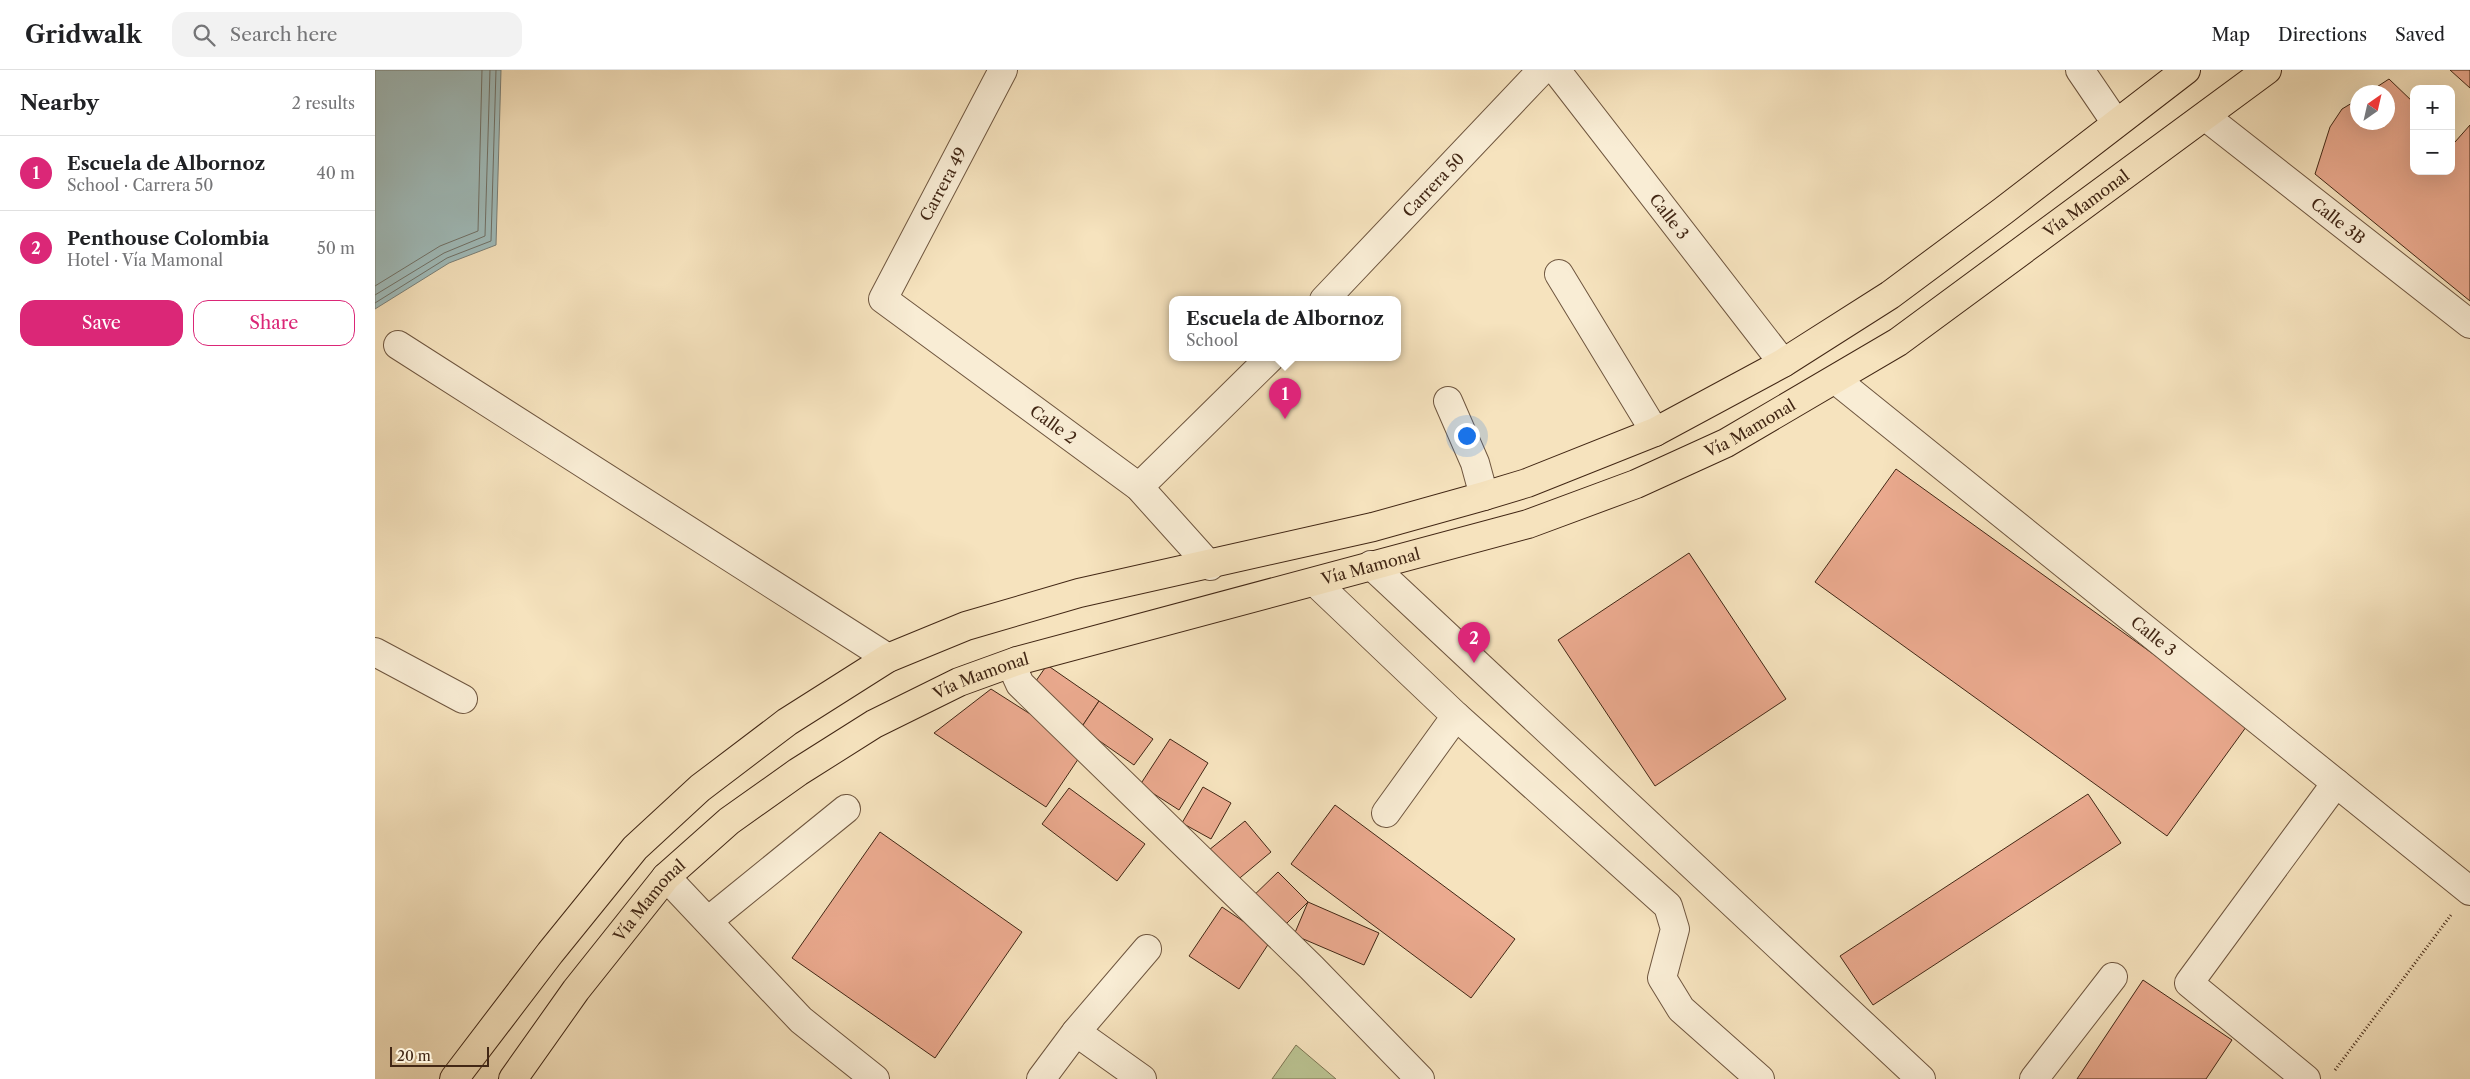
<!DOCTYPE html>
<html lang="en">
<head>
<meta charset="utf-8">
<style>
	:root { --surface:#fff; --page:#f2f2f2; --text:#202124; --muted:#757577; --line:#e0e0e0; --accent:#db2777 }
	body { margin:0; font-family:"Libre Caslon Text",serif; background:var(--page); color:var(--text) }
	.controls { position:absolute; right:15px; top:15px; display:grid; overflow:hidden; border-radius:10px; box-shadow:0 5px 20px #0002 }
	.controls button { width:45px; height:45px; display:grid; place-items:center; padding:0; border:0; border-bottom:1px solid var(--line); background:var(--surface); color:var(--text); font:25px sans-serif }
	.compass { position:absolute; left:1975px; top:15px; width:45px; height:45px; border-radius:50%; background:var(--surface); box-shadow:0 5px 20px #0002; rotate:34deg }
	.scale { position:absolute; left:15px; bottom:12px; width:99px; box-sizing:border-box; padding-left:5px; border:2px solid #422715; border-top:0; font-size:14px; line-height:18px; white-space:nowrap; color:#422715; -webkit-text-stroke:4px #f9edd5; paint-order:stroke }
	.you { position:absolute; left:1091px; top:365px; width:18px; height:18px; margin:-12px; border:4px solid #fff; border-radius:50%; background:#1a73e8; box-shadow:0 0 0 8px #1a73e833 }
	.badge { display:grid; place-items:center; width:32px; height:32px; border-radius:50%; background:var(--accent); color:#fff; font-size:16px; font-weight:700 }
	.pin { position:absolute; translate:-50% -41px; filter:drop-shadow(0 1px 2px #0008) }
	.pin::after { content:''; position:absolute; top:26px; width:18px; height:15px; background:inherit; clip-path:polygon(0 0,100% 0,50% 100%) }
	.popup { position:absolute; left:794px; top:226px; width:232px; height:65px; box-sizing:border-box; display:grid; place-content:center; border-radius:10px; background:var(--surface); filter:drop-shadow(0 1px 4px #0005); font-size:16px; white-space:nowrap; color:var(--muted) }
	.popup b { font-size:19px; color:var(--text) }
	.popup::after { content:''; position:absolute; left:50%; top:100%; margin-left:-10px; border:10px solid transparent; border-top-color:var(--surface) }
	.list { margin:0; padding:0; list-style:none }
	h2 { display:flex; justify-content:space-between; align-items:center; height:65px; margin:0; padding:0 20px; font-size:21px }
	h2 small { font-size:16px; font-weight:400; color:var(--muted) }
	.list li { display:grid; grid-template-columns:32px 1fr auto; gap:15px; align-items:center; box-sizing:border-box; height:75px; padding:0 20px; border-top:1px solid var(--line) }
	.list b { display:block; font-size:19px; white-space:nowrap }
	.list p { margin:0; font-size:16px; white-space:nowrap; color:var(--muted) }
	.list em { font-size:16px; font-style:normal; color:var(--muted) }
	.actions { display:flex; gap:10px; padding:15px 20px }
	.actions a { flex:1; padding:11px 0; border:1px solid var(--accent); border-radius:15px; text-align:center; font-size:18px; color:var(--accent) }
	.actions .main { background:var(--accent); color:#fff }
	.icon { flex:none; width:28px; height:28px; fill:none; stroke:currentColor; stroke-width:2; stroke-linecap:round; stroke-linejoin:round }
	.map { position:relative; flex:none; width:2095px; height:1009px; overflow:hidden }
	header { display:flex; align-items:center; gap:30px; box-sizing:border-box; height:70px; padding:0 25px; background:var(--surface); border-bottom:1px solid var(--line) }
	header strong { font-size:24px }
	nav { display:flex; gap:28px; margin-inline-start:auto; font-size:18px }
	.search { width:350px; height:45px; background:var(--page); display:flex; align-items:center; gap:12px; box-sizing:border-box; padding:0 18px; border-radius:15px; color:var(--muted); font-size:19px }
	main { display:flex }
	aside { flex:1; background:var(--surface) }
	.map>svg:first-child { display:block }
	.green { fill:#bbc493; stroke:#7e7654 }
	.water { fill:#a0bcbb; stroke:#7a8079 }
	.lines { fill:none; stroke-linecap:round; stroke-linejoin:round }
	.shore { stroke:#717268; stroke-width:1 }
	.building { fill:#ebaa8f; stroke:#422715 }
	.minor-casing { stroke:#6f563f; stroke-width:30 }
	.major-casing { stroke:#422715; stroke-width:30 }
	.path { stroke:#422715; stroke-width:3; stroke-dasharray:1 2.5; stroke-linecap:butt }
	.minor { stroke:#f9edd5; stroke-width:28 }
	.major { stroke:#f6e3be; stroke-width:28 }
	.labels { text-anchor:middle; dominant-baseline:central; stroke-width:5; stroke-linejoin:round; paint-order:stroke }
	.street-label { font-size:16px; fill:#422715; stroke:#f9edd5 }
</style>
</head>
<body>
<header>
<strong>Gridwalk</strong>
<div class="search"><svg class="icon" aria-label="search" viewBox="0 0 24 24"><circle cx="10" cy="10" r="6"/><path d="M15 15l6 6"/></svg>Search here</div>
<nav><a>Map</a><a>Directions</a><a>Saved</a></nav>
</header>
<main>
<aside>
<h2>Nearby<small>2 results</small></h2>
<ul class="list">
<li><span class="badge">1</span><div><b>Escuela de Albornoz</b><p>School · Carrera 50</p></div><em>40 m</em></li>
<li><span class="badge">2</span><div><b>Penthouse Colombia</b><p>Hotel · Vía Mamonal</p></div><em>50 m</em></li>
</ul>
<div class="actions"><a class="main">Save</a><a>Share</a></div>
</aside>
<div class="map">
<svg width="2095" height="1009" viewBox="0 0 2095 1009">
	<rect width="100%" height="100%" fill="#f6e3be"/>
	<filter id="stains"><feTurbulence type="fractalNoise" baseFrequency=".004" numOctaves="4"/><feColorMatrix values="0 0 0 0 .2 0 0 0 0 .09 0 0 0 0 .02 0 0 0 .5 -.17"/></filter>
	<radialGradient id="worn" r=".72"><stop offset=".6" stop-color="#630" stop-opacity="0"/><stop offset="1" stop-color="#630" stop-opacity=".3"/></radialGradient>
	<path class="green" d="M921,975l40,34h-64z"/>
	<path class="water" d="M0,0h126l-5,175 -47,18 -74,46z"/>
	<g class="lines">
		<g class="shore">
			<path d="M0,216l65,-40 38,-15 4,-161"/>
			<path d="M0,225l69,-42 41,-17 5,-166"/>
			<path d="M0,233l72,-45 44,-17 5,-171"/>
		</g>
	</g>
	<g class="building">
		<path d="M2075,0h20v18z"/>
		<path d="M2014,9l25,24v68h37v-32l4,3 15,-17v176l-155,-127 15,-47 12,-18 15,-9v22h30v-30h-18z"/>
		<path d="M1521,399l353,254 -82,113 -352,-254z"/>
		<path d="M1314,483l97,146 -131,87 -97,-146z"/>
		<path d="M672,595l52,36 -18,27 -52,-37z"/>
		<path d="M616,619l94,60 -39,58 -112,-74z"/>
		<path d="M724,631l54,38 -19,26 -53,-37z"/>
		<path d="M795,669l38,24 -29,47 -39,-25z"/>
		<path d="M828,717l28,16 -20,36 -29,-16z"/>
		<path d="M694,718l76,56 -28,37 -75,-57z"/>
		<path d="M1713,724l33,49 -248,162 -33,-49z"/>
		<path d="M960,735l180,134 -44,59 -180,-134z"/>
		<path d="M870,751l26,31 -36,30 -26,-32z"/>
		<path d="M505,762l142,100 -87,126 -143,-100z"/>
		<path d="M903,802l30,30 -31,31 -30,-31z"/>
		<path d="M933,832l71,31 -15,32 -70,-30z"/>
		<path d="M847,837l49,33 -32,49 -50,-33z"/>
		<path d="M1768,910l89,60 -26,39h-129z"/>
	</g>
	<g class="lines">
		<defs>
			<g id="minor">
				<path id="s1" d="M628,0l-120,229 256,188 71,79"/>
				<path id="s2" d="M1181,0l227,293"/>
				<path d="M1705,0l36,53"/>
				<path id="s3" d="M1831,47l264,207"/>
				<path d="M1184,204l96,158"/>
				<path id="s4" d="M949,230l218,-230"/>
				<path d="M23,275l490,313"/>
				<path id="s5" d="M1461,310l634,511"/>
				<path d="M1073,331l27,62 9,33"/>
				<path d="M764,417l131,-129"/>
				<path d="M996,495l550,514"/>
				<path d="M940,512l141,134 -70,97"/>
				<path d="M0,582l88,47"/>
				<path d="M642,591l-2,12 5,11 291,283 109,112"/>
				<path d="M1081,646l212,190 7,23 -13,49 19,31 79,70"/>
				<path d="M291,807l135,143 74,59"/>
				<path d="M333,851l138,-112"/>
				<path d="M701,962l71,-83"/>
				<path d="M666,1009l35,-47 66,47"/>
				<path d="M1659,1009l79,-102"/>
				<path d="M1931,1009l-117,-96 147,-200"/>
			</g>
			<g id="major">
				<path d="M79,1009l96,-126 85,-105 65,-60 87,-66 101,-64 78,-32 113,-33 294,-66 111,-31 43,-13 128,-51 128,-69 107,-68 113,-84 183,-141"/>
				<path id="s6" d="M138,1009l63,-89 90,-113 63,-56 69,-49 76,-48 85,-42 58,-21 511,-137 108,-40 90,-41 172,-101 369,-272"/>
			</g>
		</defs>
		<use href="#minor" class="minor-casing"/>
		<use href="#major" class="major-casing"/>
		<path class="path" d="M1960,1000l116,-155"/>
		<use href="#minor" class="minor"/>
		<use href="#major" class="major"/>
	</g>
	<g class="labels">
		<g class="street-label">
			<text transform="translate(568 114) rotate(-62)">Carrera 49</text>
			<text stroke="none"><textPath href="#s4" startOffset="159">Carrera 50</textPath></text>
			<text stroke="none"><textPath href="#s6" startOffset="1845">Vía Mamonal</textPath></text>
			<text stroke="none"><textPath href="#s2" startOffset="185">Calle 3</textPath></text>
			<text stroke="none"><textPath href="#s3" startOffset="168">Calle 3B</textPath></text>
			<text stroke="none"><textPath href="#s1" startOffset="470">Calle 2</textPath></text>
			<text stroke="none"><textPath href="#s6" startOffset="1440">Vía Mamonal</textPath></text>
			<text stroke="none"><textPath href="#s6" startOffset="1035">Vía Mamonal</textPath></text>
			<text stroke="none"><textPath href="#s5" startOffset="408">Calle 3</textPath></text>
			<text stroke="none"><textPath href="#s6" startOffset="630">Vía Mamonal</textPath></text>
			<text stroke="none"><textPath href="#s6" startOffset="225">Vía Mamonal</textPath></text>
		</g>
	</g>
	<rect width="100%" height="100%" filter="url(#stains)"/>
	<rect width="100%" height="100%" fill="url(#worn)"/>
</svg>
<div class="controls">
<button>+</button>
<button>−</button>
</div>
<svg class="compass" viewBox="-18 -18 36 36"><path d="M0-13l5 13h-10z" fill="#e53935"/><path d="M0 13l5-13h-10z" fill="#757577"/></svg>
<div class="scale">20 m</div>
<div class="you"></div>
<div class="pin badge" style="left:910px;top:349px">1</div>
<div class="popup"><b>Escuela de Albornoz</b>School</div>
<div class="pin badge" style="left:1099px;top:593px">2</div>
</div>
</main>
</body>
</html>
